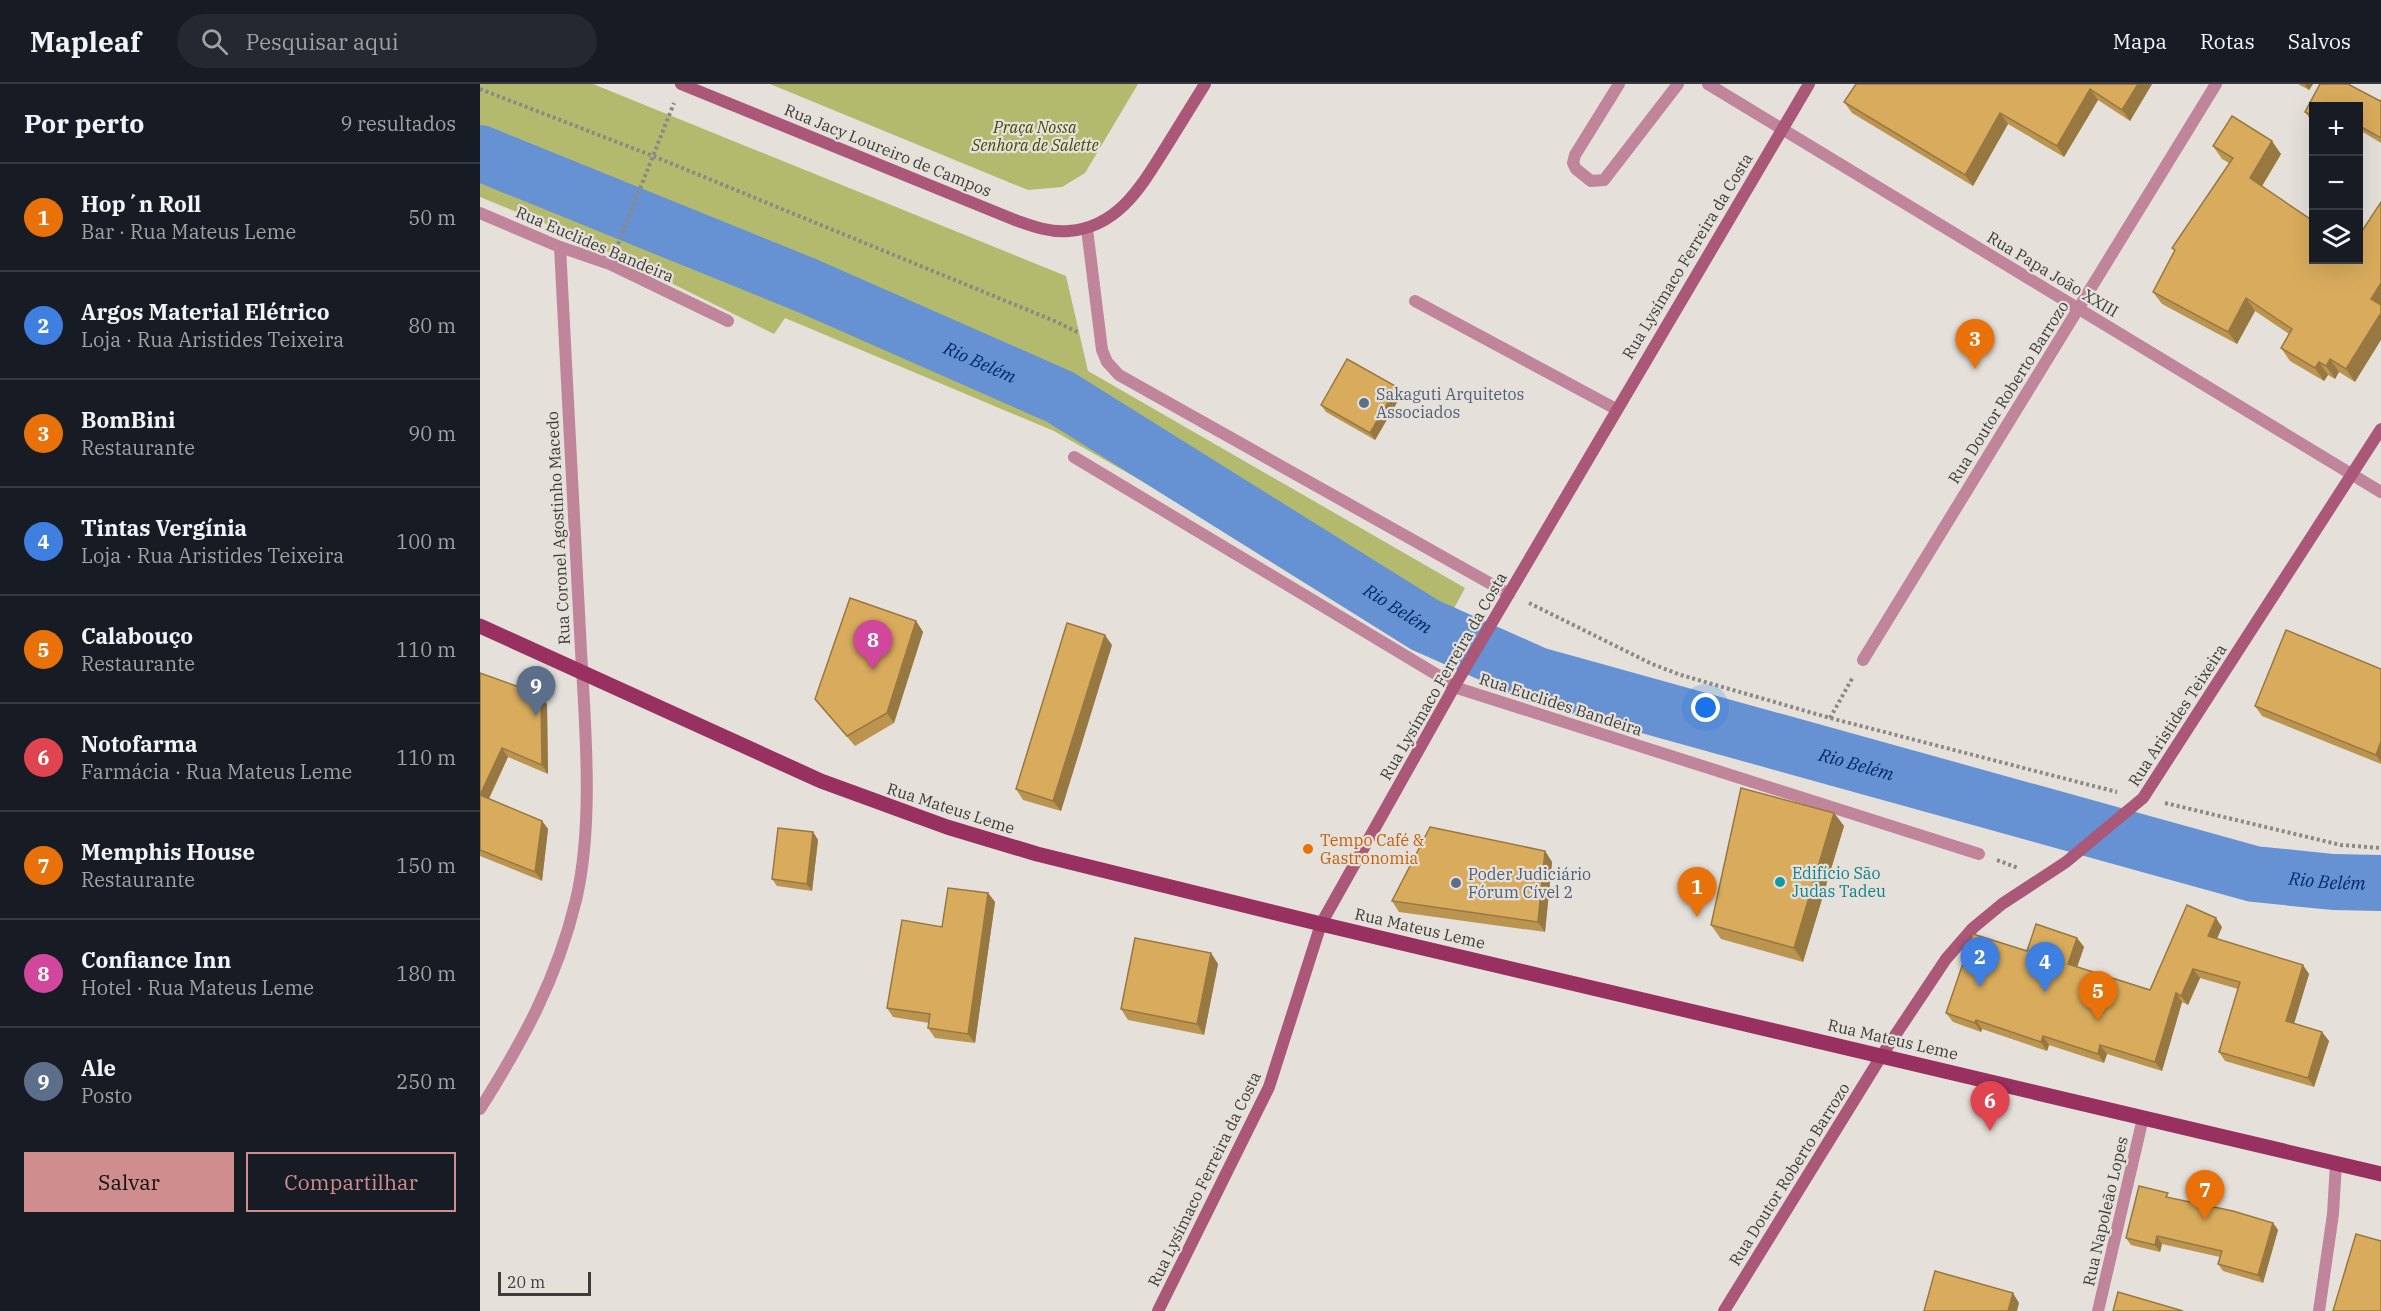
<!DOCTYPE html>
<html lang="pt">
<head>
<meta charset="utf-8">
<style>
	:root { --surface:#171b24; --page:#242831; --text:#f1f3f6; --muted:#9ea1a6; --line:#363941; --accent:#cf8d8e }
	body { margin:0; font-family:"IBM Plex Serif",serif; background:var(--page); color:var(--text) }
	.controls { position:absolute; right:18px; top:18px; display:grid; overflow:hidden; border-radius:0px; box-shadow:0 6px 24px #0002 }
	.controls button { width:54px; height:54px; display:grid; place-items:center; padding:0; border:0; border-bottom:2px solid var(--line); background:var(--surface); color:var(--text); font:30px sans-serif }
	.scale { position:absolute; left:18px; bottom:15px; width:93px; box-sizing:border-box; padding-left:6px; border:3px solid #3e3c3a; border-top:0; font-size:16px; line-height:21px; white-space:nowrap; color:#3e3c3a; -webkit-text-stroke:4px #e5e1da; paint-order:stroke }
	.you { position:absolute; left:1226px; top:624px; width:21px; height:21px; margin:-15px; border:4px solid #fff; border-radius:50%; background:#1a73e8; box-shadow:0 0 0 9px #1a73e833 }
	.badge { display:grid; place-items:center; width:39px; height:39px; border-radius:50%; background:var(--accent); color:#fff; font-size:20px; font-weight:700 }
	.pin { position:absolute; translate:-50% -50px; filter:drop-shadow(0 2px 3px #0008) }
	.pin::after { content:''; position:absolute; top:32px; width:21px; height:18px; background:inherit; clip-path:polygon(0 0,100% 0,50% 100%) }
	.list { margin:0; padding:0; list-style:none }
	h2 { display:flex; justify-content:space-between; align-items:center; height:78px; margin:0; padding:0 24px; font-size:26px }
	h2 small { font-size:20px; font-weight:400; color:var(--muted) }
	.list li { display:grid; grid-template-columns:39px 1fr auto; gap:18px; align-items:center; box-sizing:border-box; height:108px; padding:0 24px; border-top:2px solid var(--line) }
	.list b { display:block; font-size:22px; white-space:nowrap }
	.list p { margin:0; font-size:20px; white-space:nowrap; color:var(--muted) }
	.list em { font-size:20px; font-style:normal; color:var(--muted) }
	.actions { display:flex; gap:12px; padding:18px 24px }
	.actions a { flex:1; padding:14px 0; border:2px solid var(--accent); border-radius:0px; text-align:center; font-size:21px; color:var(--accent) }
	.actions .main { background:var(--accent); color:#111 }
	.icon { flex:none; width:33px; height:33px; fill:none; stroke:currentColor; stroke-width:2; stroke-linecap:round; stroke-linejoin:round }
	.map { position:relative; flex:none; width:1901px; height:1227px; overflow:hidden }
	header { display:flex; align-items:center; gap:36px; box-sizing:border-box; height:84px; padding:0 30px; background:var(--surface); border-bottom:2px solid var(--line) }
	header strong { font-size:28px }
	nav { display:flex; gap:33px; margin-inline-start:auto; font-size:21px }
	.search { width:420px; height:54px; background:var(--page); display:flex; align-items:center; gap:15px; box-sizing:border-box; padding:0 21px; border-radius:33px; color:var(--muted); font-size:22px }
	main { display:flex }
	aside { flex:1; background:var(--surface) }
	.map>svg:first-child { display:block }
	.green { fill:#b3ba6e }
	.lines { fill:none; stroke-linecap:round; stroke-linejoin:round }
	.river { stroke:#6691d3; stroke-width:56 }
	.path { stroke:#8c8985; stroke-width:4; stroke-dasharray:3 3; stroke-linecap:butt }
	.lane { stroke:#c0859a; stroke-width:12 }
	.street { stroke:#c0859a; stroke-width:12 }
	.secondary { stroke:#aa5778; stroke-width:12 }
	.primary { stroke:#983160; stroke-width:15 }
	.wall { fill:#bb9450 }
	.shaded-wall { fill:#987841 }
	.building { fill:#d9ac5d; stroke:#987841; stroke-width:1.5 }
	.service-dot { fill:#5c6f8a; stroke:#e5e1da; stroke-width:2 }
	.food-dot { fill:#e8710a; stroke:#e5e1da; stroke-width:2 }
	.culture-dot { fill:#0f9aa8; stroke:#e5e1da; stroke-width:2 }
	.labels { text-anchor:middle; dominant-baseline:central; stroke-width:4.5; stroke-linejoin:round; paint-order:stroke }
	.park-label { font-size:16px; font-style:italic; fill:#464904; stroke:#e5e1da }
	.street-label { font-size:16px; fill:#3e3c3a; stroke:#e5e1da }
	.service-label { font-size:16px; fill:#4e5e75; stroke:#e5e1da; text-anchor:start }
	.food-label { font-size:16px; fill:#c56008; stroke:#e5e1da; text-anchor:start }
	.culture-label { font-size:16px; fill:#0d838f; stroke:#e5e1da; text-anchor:start }
	.water-label { font-size:18px; font-style:italic; fill:#012963; stroke:#e5e1da }
</style>
</head>
<body>
<header>
<strong>Mapleaf</strong>
<div class="search"><svg class="icon" aria-label="search" viewBox="0 0 24 24"><circle cx="10" cy="10" r="6"/><path d="M15 15l6 6"/></svg>Pesquisar aqui</div>
<nav><a>Mapa</a><a>Rotas</a><a>Salvos</a></nav>
</header>
<main>
<aside>
<h2>Por perto<small>9 resultados</small></h2>
<ul class="list">
<li><span class="badge" style="background:#e8710a">1</span><div><b>Hop´n Roll</b><p>Bar · Rua Mateus Leme</p></div><em>50 m</em></li>
<li><span class="badge" style="background:#3f7fe0">2</span><div><b>Argos Material Elétrico</b><p>Loja · Rua Aristides Teixeira</p></div><em>80 m</em></li>
<li><span class="badge" style="background:#e8710a">3</span><div><b>BomBini</b><p>Restaurante</p></div><em>90 m</em></li>
<li><span class="badge" style="background:#3f7fe0">4</span><div><b>Tintas Vergínia</b><p>Loja · Rua Aristides Teixeira</p></div><em>100 m</em></li>
<li><span class="badge" style="background:#e8710a">5</span><div><b>Calabouço</b><p>Restaurante</p></div><em>110 m</em></li>
<li><span class="badge" style="background:#e0444e">6</span><div><b>Notofarma</b><p>Farmácia · Rua Mateus Leme</p></div><em>110 m</em></li>
<li><span class="badge" style="background:#e8710a">7</span><div><b>Memphis House</b><p>Restaurante</p></div><em>150 m</em></li>
<li><span class="badge" style="background:#d1479c">8</span><div><b>Confiance Inn</b><p>Hotel · Rua Mateus Leme</p></div><em>180 m</em></li>
<li><span class="badge" style="background:#5c6f8a">9</span><div><b>Ale</b><p>Posto</p></div><em>250 m</em></li>
</ul>
<div class="actions"><a class="main">Salvar</a><a>Compartilhar</a></div>
</aside>
<div class="map">
<svg width="1901" height="1227" viewBox="0 0 1901 1227">
	<rect width="100%" height="100%" fill="#e5e1da"/>
	<g class="green">
		<path d="M0,0h113l473,192 22,95 377,217 -32,59 -379,-216 -269,-113 -11,16 -198,-98 -96,-39z"/>
		<path d="M290,0h368l-53,89 -23,14 -34,3z"/>
	</g>
	<g class="lines">
		<path class="river" id="s1" d="M0,69l328,133 252,111 365,228 112,50 717,199 79,8 48,1"/>
		<g class="path">
			<path d="M0,5l173,67 404,166 22,11"/>
			<path d="M138,160l56,-141"/>
			<path d="M1049,519l123,61 29,11 149,43 287,74"/>
			<path d="M1350,634l23,-41"/>
			<path d="M1685,719l176,42 40,3"/>
			<path d="M1517,776l21,8"/>
		</g>
		<g class="lane">
			<path d="M1139,0l-44,71 -2,8 3,6 15,12 13,-1 74,-96"/>
			<path d="M935,217l201,108"/>
			<path d="M1839,1227l14,-97 3,-51"/>
		</g>
		<g class="street">
			<path d="M1228,0l673,408"/>
			<path d="M0,129l80,34 50,17 118,57"/>
			<path d="M607,145l15,121 5,12 12,13 390,219"/>
			<path d="M594,373l365,219 15,11 525,167"/>
			<path d="M1383,576l353,-576"/>
			<path d="M0,1025c43,-68 77,-130 96,-209 19,-80 8,-186 4,-268 -7,-128 -13,-257 -20,-385"/>
			<path d="M1618,1227l45,-193"/>
		</g>
		<g class="secondary">
			<path d="M201,0l334,136c17,6 36,13 54,11 50,-4 73,-46 97,-84 13,-21 26,-42 39,-63"/>
			<path d="M678,1227l111,-224 52,-163 133,-237 355,-603"/>
			<path d="M1244,1227l158,-256 64,-96 27,-31 29,-24 64,-42 77,-64 238,-369"/>
		</g>
		<path class="primary" d="M0,542l341,155 126,46 90,27 284,70 1060,250"/>
	</g>
	<g class="wall">
		<path d="M1672,0l-22,37 -32,-21 -34,57 -56,-33 -35,62 -121,-73 -8,-11z"/>
		<path d="M1818,0h15l-4,6z"/>
		<path d="M1840,0h28l32,17 1,-1v43l-23,-14v-23h-45v15l-3,-2 -5,-7z"/>
		<path d="M1733,62l68,8 -19,32 93,196 -16,-10 -4,7 -7,-4 -4,6 -34,-20 -9,-13 8,-14 -34,-23 -18,33 -75,-40 -9,-12 22,-41 -3,-3 57,-85 -7,-4z"/>
		<path d="M917,303l5,7 -27,46 -49,-28 -5,-7z"/>
		<path d="M436,537l7,11 -29,91 -39,23 -32,-37 -8,-10z"/>
		<path d="M632,561l-51,166 -38,-11 -7,-11z"/>
		<path d="M1901,585v95l-119,-48 -7,-10z"/>
		<path d="M0,589l61,22 6,9 1,70 -40,-17 -19,42 53,22 6,8 -6,52 -62,-25z"/>
		<path d="M1354,729l10,13 -41,136 -82,-23 -10,-14z"/>
		<path d="M333,748l5,8 -6,51 -35,-5 -5,-7z"/>
		<path d="M1065,767l7,11 -7,70 -146,-20 -7,-11z"/>
		<path d="M508,809l7,9 -20,141 -40,-5 -7,-10 1,-5 -36,-6 -6,-9 55,-81z"/>
		<path d="M1742,843l-5,12 92,35 -15,50 28,8 7,9 -15,46 -89,-26 -6,-9 19,-63 -38,-11 -12,27 -6,-3 -20,69 -55,-17 -3,9 -55,-18 -2,6 -65,-22 -1,3 -28,-10 -7,-9 81,-62 50,-13 7,9 -7,20 73,23z"/>
		<path d="M731,869l7,11 -14,71 -76,-15 -7,-11z"/>
		<path d="M1692,1114l101,25 5,7 -15,53 -40,-12 -5,-7 2,-7 -58,-13 -2,8 -29,-7 -5,-7z"/>
	</g>
	<g class="shaded-wall">
		<path d="M1658,0h14l-22,37 -8,-11z"/>
		<path d="M1825,0h8l-4,6z"/>
		<path d="M1610,5l8,11 -34,57 -7,-11z"/>
		<path d="M1520,29l8,11 -35,62 -8,-11z"/>
		<path d="M1792,57l9,13 -22,37 -9,-13z"/>
		<path d="M1901,199v27l-10,-11z"/>
		<path d="M1766,214l9,13 -18,33 -9,-12z"/>
		<path d="M1901,229v27l-26,42 -9,-13z"/>
		<path d="M1850,275l9,13 -4,7 -9,-13z"/>
		<path d="M1839,278l9,13 -4,6 -9,-13z"/>
		<path d="M917,303l5,7 -27,46 -5,-7z"/>
		<path d="M436,537l7,11 -29,91 -7,-10z"/>
		<path d="M625,551l7,10 -51,166 -8,-10z"/>
		<path d="M61,611l6,9 1,70 -6,-9z"/>
		<path d="M1901,657v21l-5,-7z"/>
		<path d="M22,664l6,9 -22,47 -6,-9z"/>
		<path d="M1354,729l10,13 -41,136 -9,-14z"/>
		<path d="M62,737l6,8 -6,52 -7,-9z"/>
		<path d="M333,748l5,8 -6,51 -5,-7z"/>
		<path d="M1065,767l7,11 -7,70 -7,-10z"/>
		<path d="M508,809l7,9 -20,141 -7,-9z"/>
		<path d="M1736,834l6,9 -8,18 -6,-9z"/>
		<path d="M1597,854l7,9 -9,26 -7,-9z"/>
		<path d="M731,869l7,11 -14,71 -7,-11z"/>
		<path d="M1823,881l6,9 -17,56 -6,-9z"/>
		<path d="M1713,885l7,9 -12,27 -7,-9z"/>
		<path d="M1696,909l6,9 -20,69 -7,-9z"/>
		<path d="M1496,936l6,9 -1,3 -6,-9z"/>
		<path d="M1842,948l7,9 -15,46 -6,-9z"/>
		<path d="M1563,952l6,9 -2,6 -6,-9z"/>
		<path d="M1620,961l7,9 -3,9 -6,-9z"/>
		<path d="M1793,1139l5,7 -15,53 -5,-8z"/>
		<path d="M1677,1152l5,8 -2,8 -5,-7z"/>
		<path d="M1533,1209l6,10 -2,8h-9z"/>
	</g>
	<g class="building">
		<path d="M1376,0h282l-16,26 -32,-21 -33,57 -57,-33 -35,62 -121,-73z"/>
		<path d="M1840,0h28l32,17 1,-1v38l-23,-13v-19h-45v10l-8,-4z"/>
		<path d="M1752,32l40,25 -22,37 63,43v39h45v-23l23,-35v81l-10,16 10,6v8l-35,56 -16,-10 -4,7 -7,-4 -4,6 -34,-20 11,-19 -46,-31 -18,34 -75,-40 22,-42 -3,-2 61,-90 -20,-12z"/>
		<path d="M867,275l50,28 -27,46 -49,-28z"/>
		<path d="M370,514l66,23 -29,92 -40,23 -32,-37z"/>
		<path d="M587,539l38,12 -52,166 -37,-12z"/>
		<path d="M1806,546l95,39v72l-5,14 -121,-49z"/>
		<path d="M0,589l61,22 1,70 -40,-17 -22,47 62,26 -7,51 -55,-22z"/>
		<path d="M1261,704l93,25 -40,135 -83,-23z"/>
		<path d="M950,743l115,24 -7,71 -146,-21z"/>
		<path d="M298,744l35,4 -6,52 -35,-5z"/>
		<path d="M468,804l40,5 -20,141 -40,-6 2,-14 -43,-6 15,-88 40,7z"/>
		<path d="M1707,821l29,13 -8,18 95,29 -17,56 36,11 -14,46 -89,-26 21,-70 -47,-13 -12,27 -5,-3 -21,69 -55,-17 -2,9 -55,-18 -2,6 -65,-22 -1,3 -29,-10 27,-79 54,17 9,-27 41,14 -9,26 82,26z"/>
		<path d="M655,854l76,15 -14,71 -76,-15z"/>
		<path d="M1659,1102l29,7 -2,4 67,14 40,12 -15,52 -40,-11 4,-13 -65,-15 -2,9 -29,-7z"/>
		<path d="M1876,1150l25,7v70h-48z"/>
		<path d="M1455,1187l78,22 -5,18h-84z"/>
		<path d="M1638,1208l65,19h-70z"/>
	</g>
	<g class="service-dot">
		<circle cx="884" cy="319" r="6"/>
		<circle cx="976" cy="799" r="6"/>
	</g>
	<circle class="food-dot" cx="828" cy="765" r="6"/>
	<circle class="culture-dot" cx="1300" cy="798" r="6"/>
	<g class="labels">
		<g class="park-label">
			<text x="555" y="43">Praça Nossa<tspan x="555" dy="18">Senhora de Salette</tspan></text>
		</g>
		<g class="street-label">
			<text transform="translate(408 66) rotate(22)">Rua Jacy Loureiro de Campos</text>
			<text transform="translate(115 160) rotate(23)">Rua Euclides Bandeira</text>
			<text transform="translate(1207 172) rotate(-59)">Rua Lysímaco Ferreira da Costa</text>
			<text transform="translate(1573 190) rotate(31)">Rua Papa João XXIII</text>
			<text transform="translate(1528 308) rotate(-58)">Rua Doutor Roberto Barrozo</text>
			<text transform="translate(78 444) rotate(-93)">Rua Coronel Agostinho Macedo</text>
			<text transform="translate(963 592) rotate(-60)">Rua Lysímaco Ferreira da Costa</text>
			<text transform="translate(1081 620) rotate(18)">Rua Euclides Bandeira</text>
			<text transform="translate(1697 631) rotate(-57)">Rua Aristides Teixeira</text>
			<text transform="translate(471 724) rotate(18)">Rua Mateus Leme</text>
			<text transform="translate(940 844) rotate(13)">Rua Mateus Leme</text>
			<text transform="translate(1413 955) rotate(13)">Rua Mateus Leme</text>
			<text transform="translate(1309 1090) rotate(-58)">Rua Doutor Roberto Barrozo</text>
			<text transform="translate(724 1095) rotate(-64)">Rua Lysímaco Ferreira da Costa</text>
			<text transform="translate(1625 1127) rotate(-77)">Rua Napoleão Lopes</text>
		</g>
		<g class="service-label">
			<text x="896" y="310">Sakaguti Arquitetos<tspan x="896" dy="18">Associados</tspan></text>
			<text x="988" y="790">Poder Judiciário<tspan x="988" dy="18">Fórum Cível 2</tspan></text>
		</g>
		<g class="food-label">
			<text x="840" y="756">Tempo Café &amp;<tspan x="840" dy="18">Gastronomia</tspan></text>
		</g>
		<g class="culture-label">
			<text x="1312" y="789">Edifício São<tspan x="1312" dy="18">Judas Tadeu</tspan></text>
		</g>
		<g class="water-label">
			<text stroke="none"><textPath href="#s1" startOffset="542">Rio Belém</textPath></text>
			<text stroke="none"><textPath href="#s1" startOffset="1028">Rio Belém</textPath></text>
			<text stroke="none"><textPath href="#s1" startOffset="1514">Rio Belém</textPath></text>
			<text stroke="none"><textPath href="#s1" startOffset="2000">Rio Belém</textPath></text>
		</g>
	</g>
</svg>
<div class="controls">
<button>+</button>
<button>−</button>
<button><svg class="icon" aria-label="layers" viewBox="0 0 24 24"><path d="M12 4l9 5-9 5-9-5zM3 14l9 5 9-5"/></svg></button>
</div>
<div class="scale">20 m</div>
<div class="you"></div>
<div class="pin badge" style="left:1217px;top:833px;background:#e8710a">1</div>
<div class="pin badge" style="left:1500px;top:903px;background:#3f7fe0">2</div>
<div class="pin badge" style="left:1495px;top:285px;background:#e8710a">3</div>
<div class="pin badge" style="left:1565px;top:908px;background:#3f7fe0">4</div>
<div class="pin badge" style="left:1618px;top:937px;background:#e8710a">5</div>
<div class="pin badge" style="left:1510px;top:1047px;background:#e0444e">6</div>
<div class="pin badge" style="left:1725px;top:1136px;background:#e8710a">7</div>
<div class="pin badge" style="left:393px;top:586px;background:#d1479c">8</div>
<div class="pin badge" style="left:56px;top:632px;background:#5c6f8a">9</div>
</div>
</main>
</body>
</html>
